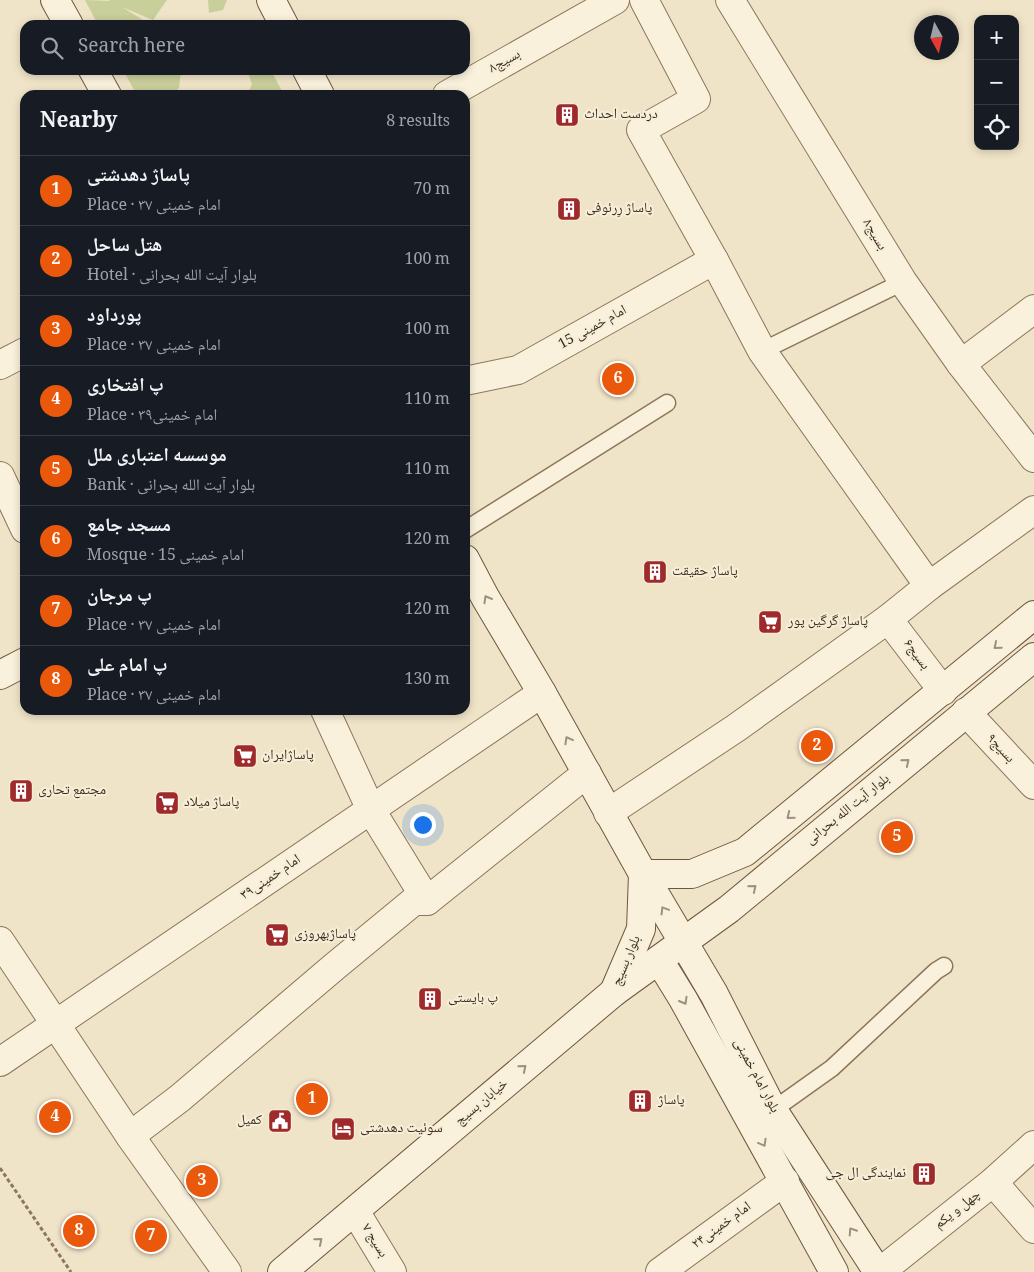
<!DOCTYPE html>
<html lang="en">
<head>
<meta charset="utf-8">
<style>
	:root { --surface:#171b24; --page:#20242c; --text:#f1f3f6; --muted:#9ea1a6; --line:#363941; --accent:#ea580c }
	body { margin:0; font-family:Georgia,"Noto Naskh Arabic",serif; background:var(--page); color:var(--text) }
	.controls { position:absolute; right:15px; top:15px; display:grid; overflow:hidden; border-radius:10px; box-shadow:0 2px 8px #0003 }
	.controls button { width:45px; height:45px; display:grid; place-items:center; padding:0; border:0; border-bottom:1px solid var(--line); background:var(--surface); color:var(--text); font:25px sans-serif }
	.compass { position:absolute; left:914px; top:15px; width:45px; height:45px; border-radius:50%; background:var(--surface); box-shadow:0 2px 8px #0003; rotate:172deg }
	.you { position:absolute; left:422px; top:824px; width:18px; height:18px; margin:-12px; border:4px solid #fff; border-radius:50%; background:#1a73e8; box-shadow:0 0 0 8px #1a73e833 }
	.badge { display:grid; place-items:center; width:32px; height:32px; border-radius:50%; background:var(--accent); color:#fff; font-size:16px; font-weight:700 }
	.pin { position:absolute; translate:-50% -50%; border:2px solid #fff; box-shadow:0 1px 5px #0006 }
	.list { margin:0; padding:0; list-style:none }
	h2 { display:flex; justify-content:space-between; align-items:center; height:65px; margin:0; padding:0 20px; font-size:21px }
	h2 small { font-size:16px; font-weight:400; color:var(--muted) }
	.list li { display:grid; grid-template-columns:32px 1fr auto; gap:15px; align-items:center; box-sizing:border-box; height:70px; padding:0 20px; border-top:1px solid var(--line) }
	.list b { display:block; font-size:19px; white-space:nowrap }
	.list p { margin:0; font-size:16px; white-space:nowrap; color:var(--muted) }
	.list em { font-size:16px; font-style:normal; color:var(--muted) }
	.icon { flex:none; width:28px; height:28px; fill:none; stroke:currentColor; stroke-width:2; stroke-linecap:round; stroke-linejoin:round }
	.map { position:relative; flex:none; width:1034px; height:1272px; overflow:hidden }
	.search { position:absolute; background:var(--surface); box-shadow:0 2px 8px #0003; left:20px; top:20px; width:450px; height:55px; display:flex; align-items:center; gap:12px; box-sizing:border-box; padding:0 18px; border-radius:15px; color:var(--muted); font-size:19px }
	.panel { position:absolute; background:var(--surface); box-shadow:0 2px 8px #0003; left:20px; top:90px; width:450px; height:625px; border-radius:15px }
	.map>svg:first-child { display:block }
	.green { fill:#c9cf9b }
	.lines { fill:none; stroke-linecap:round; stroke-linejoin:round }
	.lane-casing { stroke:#8d765c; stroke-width:19 }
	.street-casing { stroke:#8d765c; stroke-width:30 }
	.secondary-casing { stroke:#6f573f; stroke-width:30 }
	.path { stroke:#8d765c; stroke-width:3; stroke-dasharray:4 2.5; stroke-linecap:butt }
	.lane { stroke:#faf1dc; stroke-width:16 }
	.street { stroke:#faf1dc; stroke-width:28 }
	.secondary { stroke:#faf1dc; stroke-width:28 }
	.oneway { stroke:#9c907e }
	.labels { text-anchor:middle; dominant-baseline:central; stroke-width:4; stroke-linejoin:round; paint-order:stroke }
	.street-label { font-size:14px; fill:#3d2e20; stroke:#f7eed8 }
	.poi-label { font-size:14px; fill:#3d2e20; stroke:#f7eed8; text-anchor:start }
</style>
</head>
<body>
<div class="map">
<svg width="1034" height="1272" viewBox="0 0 1034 1272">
	<rect width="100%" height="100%" fill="#f0e4c8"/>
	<g class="green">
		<path d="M85,0l25,1 -1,-1h58l-14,20 -31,-13 29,18h-53z"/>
		<path d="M208,0h19l-4,10 -14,3z"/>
		<path d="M123,70h58l-2,18 -8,7h-34z"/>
		<path d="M247,70h24l13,25h-37l5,-11z"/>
	</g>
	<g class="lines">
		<defs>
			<g id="lane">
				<path d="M762,351l141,-69"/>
				<path d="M465,530l202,-127"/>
				<path d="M773,1110l59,-42 104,-97 8,-5"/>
			</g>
			<g id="street">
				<path d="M644,0l52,99 -55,31 73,130 48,91 167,235"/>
				<path d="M730,0l173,282 58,82 73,94"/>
				<path d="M447,95l168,-95"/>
				<path d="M961,364l73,-55"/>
				<path d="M0,365l25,-13"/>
				<path d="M465,381l53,-11 196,-110"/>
				<path d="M0,476l25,53"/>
				<path d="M888,619l55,72"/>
				<path d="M325,710l46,100 56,91"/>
				<path d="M966,712l68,73"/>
				<path d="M608,813l128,-85 152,-109 41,-33 105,-76"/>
				<path d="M0,941l130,195 97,136"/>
				<path d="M0,1062l542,-369"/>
				<path d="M130,1136l50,-38 154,-131 80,-66h13l160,-128"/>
				<path d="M993,1182l41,47"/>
				<path d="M355,1211l37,61"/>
				<path d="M660,1272l125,-91"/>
				<path d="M880,1272l113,-90 41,-37"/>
			</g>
			<g id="secondary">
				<path d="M55,0l14,25"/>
				<path d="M271,0l13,25"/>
				<path d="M93,70l14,25"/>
				<path d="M307,70l13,25"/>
				<path d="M465,559l20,38 57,96 101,181 71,120 59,116 105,162"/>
				<path d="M0,675l25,-13"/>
				<path d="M643,874h49l53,-22 289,-237"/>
				<path d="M659,960l24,39 151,273"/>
				<path d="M614,992l27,-63 2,-55"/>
				<path d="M282,1272l332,-280 115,-83 305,-252"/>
			</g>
		</defs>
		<use href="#lane" class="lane-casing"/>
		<use href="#street" class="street-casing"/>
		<use href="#secondary" class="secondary-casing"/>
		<path class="path" d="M0,1168l71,104"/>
		<use href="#lane" class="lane"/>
		<use href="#street" class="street"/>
		<use href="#secondary" class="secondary"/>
	</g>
	<defs><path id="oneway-chevron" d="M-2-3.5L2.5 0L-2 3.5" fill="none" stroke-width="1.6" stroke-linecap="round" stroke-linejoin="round" transform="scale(1.25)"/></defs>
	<g class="oneway">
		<use href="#oneway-chevron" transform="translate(487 599) rotate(-120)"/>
		<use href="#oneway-chevron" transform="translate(997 646) rotate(140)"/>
		<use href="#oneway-chevron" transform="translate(568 740) rotate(-119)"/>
		<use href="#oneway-chevron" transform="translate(906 762) rotate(-40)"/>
		<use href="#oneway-chevron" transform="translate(790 816) rotate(141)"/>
		<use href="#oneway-chevron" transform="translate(753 888) rotate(-40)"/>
		<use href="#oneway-chevron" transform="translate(664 910) rotate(-121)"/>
		<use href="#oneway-chevron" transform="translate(684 1001) rotate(60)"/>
		<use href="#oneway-chevron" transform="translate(523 1068) rotate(-40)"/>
		<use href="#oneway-chevron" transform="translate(763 1143) rotate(61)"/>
		<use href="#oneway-chevron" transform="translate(852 1231) rotate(-123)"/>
		<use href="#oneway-chevron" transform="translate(319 1241) rotate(-40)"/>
	</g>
	<defs>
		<symbol id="building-square" viewBox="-11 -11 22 22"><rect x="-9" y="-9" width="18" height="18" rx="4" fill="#9e2a2b" stroke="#f7eed8"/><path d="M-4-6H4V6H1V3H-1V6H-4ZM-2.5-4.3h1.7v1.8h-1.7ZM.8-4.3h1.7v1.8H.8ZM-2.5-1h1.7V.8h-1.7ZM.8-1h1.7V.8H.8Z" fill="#fff"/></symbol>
		<symbol id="supermarket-square" viewBox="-11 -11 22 22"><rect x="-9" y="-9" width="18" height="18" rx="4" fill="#9e2a2b" stroke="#f7eed8"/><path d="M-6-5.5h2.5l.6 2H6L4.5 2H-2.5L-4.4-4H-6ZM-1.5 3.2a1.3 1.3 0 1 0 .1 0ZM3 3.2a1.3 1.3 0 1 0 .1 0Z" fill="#fff"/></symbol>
		<symbol id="civic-square" viewBox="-11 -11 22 22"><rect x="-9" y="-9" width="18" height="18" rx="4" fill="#9e2a2b" stroke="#f7eed8"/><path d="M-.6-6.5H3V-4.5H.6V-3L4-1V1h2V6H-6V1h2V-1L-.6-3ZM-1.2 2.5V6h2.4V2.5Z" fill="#fff"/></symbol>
		<symbol id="hotel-square" viewBox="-11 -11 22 22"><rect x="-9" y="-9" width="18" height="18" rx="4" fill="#9e2a2b" stroke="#f7eed8"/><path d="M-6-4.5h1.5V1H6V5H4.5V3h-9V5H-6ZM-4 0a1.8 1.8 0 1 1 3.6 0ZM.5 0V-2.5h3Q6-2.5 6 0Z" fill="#fff"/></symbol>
	</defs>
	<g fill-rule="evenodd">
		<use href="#building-square" x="553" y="101" width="28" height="28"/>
		<use href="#building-square" x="555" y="195" width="28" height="28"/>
		<use href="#building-square" x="641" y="558" width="28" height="28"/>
		<use href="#supermarket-square" x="756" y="608" width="28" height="28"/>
		<use href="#supermarket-square" x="231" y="742" width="28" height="28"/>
		<use href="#building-square" x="7" y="777" width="28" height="28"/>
		<use href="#supermarket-square" x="153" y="789" width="28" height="28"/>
		<use href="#supermarket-square" x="263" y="921" width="28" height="28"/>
		<use href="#building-square" x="416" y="985" width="28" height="28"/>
		<use href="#building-square" x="626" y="1087" width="28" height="28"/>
		<use href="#civic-square" x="266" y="1107" width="28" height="28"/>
		<use href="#hotel-square" x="329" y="1115" width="28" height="28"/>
		<use href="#building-square" x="910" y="1160" width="28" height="28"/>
	</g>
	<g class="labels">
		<g class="street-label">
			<text transform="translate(505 62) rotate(-29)">بسیج۸</text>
			<text transform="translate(874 235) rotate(59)">بسیج۸</text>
			<text transform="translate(593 328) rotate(-29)">امام خمینی 15</text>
			<text transform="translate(916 655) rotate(53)">بسیج۶</text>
			<text transform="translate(1000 749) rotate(47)">بسیج۹</text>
			<text transform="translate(848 810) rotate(-39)">بلوار آیت الله بحرانی</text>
			<text transform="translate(271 878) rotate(-34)">امام خمینی۳۹</text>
			<text transform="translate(627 961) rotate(-67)">بلوار بسیج</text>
			<text transform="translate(756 1076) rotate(62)">بلوار امام خمینی</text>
			<text transform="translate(482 1103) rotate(-40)">خیابان بسیج</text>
			<text transform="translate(958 1210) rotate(-38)">چهل و یکم</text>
			<text transform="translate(722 1226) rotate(-36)">امام خمینی۲۴</text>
			<text transform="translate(374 1241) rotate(58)">بسیج ۷</text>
		</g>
		<g class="poi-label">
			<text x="584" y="115">دردست احداث</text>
			<text x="586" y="209">پاساژ رِرئوفی</text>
			<text x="672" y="572">پاساژ حقیقت</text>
			<text x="788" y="622">پاساژ گرگین پور</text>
			<text x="262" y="756">پاساژایران</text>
			<text x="38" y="791">مجتمع تحاری</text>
			<text x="184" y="803">پاساژ میلاد</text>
			<text x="294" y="935">پاساژبهروزی</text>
			<text x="448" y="999">پ بایستی</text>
			<text x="658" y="1101">پاساژ</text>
			<text x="262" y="1121" text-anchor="end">کمیل</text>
			<text x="360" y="1129">سوئیت دهدشتی</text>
			<text x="906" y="1174" text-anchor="end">نمایندگی ال جی</text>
		</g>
	</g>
</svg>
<div class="controls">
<button>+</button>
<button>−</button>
<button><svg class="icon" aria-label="locate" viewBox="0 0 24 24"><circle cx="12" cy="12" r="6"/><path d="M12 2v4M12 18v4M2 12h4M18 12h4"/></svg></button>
</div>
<svg class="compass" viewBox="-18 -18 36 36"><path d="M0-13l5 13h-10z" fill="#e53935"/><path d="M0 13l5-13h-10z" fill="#9ea1a6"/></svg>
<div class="you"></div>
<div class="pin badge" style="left:312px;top:1099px">1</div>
<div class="pin badge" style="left:817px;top:746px">2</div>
<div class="pin badge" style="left:202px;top:1181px">3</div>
<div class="pin badge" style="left:55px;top:1117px">4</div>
<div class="pin badge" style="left:897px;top:837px">5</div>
<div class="pin badge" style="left:618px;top:379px">6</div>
<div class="pin badge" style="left:151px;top:1236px">7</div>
<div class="pin badge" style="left:79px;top:1231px">8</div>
<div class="search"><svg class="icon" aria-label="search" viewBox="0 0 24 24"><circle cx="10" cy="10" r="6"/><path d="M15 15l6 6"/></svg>Search here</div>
<section class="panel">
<h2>Nearby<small>8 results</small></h2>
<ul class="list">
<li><span class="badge">1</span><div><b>پاساژ دهدشتی</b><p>Place · امام خمینی ۳۷</p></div><em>70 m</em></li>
<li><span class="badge">2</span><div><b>هتل ساحل</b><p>Hotel · بلوار آیت الله بحرانی</p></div><em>100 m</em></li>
<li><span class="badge">3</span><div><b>پورداود</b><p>Place · امام خمینی ۳۷</p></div><em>100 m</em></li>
<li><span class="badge">4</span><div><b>پ افتخاری</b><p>Place · امام خمینی۳۹</p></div><em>110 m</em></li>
<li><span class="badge">5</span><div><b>موسسه اعتباری ملل</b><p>Bank · بلوار آیت الله بحرانی</p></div><em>110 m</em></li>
<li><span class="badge">6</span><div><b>مسجد جامع</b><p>Mosque · امام خمینی 15</p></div><em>120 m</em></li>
<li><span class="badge">7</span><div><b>پ مرجان</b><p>Place · امام خمینی ۳۷</p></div><em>120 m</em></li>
<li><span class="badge">8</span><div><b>پ امام علی</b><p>Place · امام خمینی ۳۷</p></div><em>130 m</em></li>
</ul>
</section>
</div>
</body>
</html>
